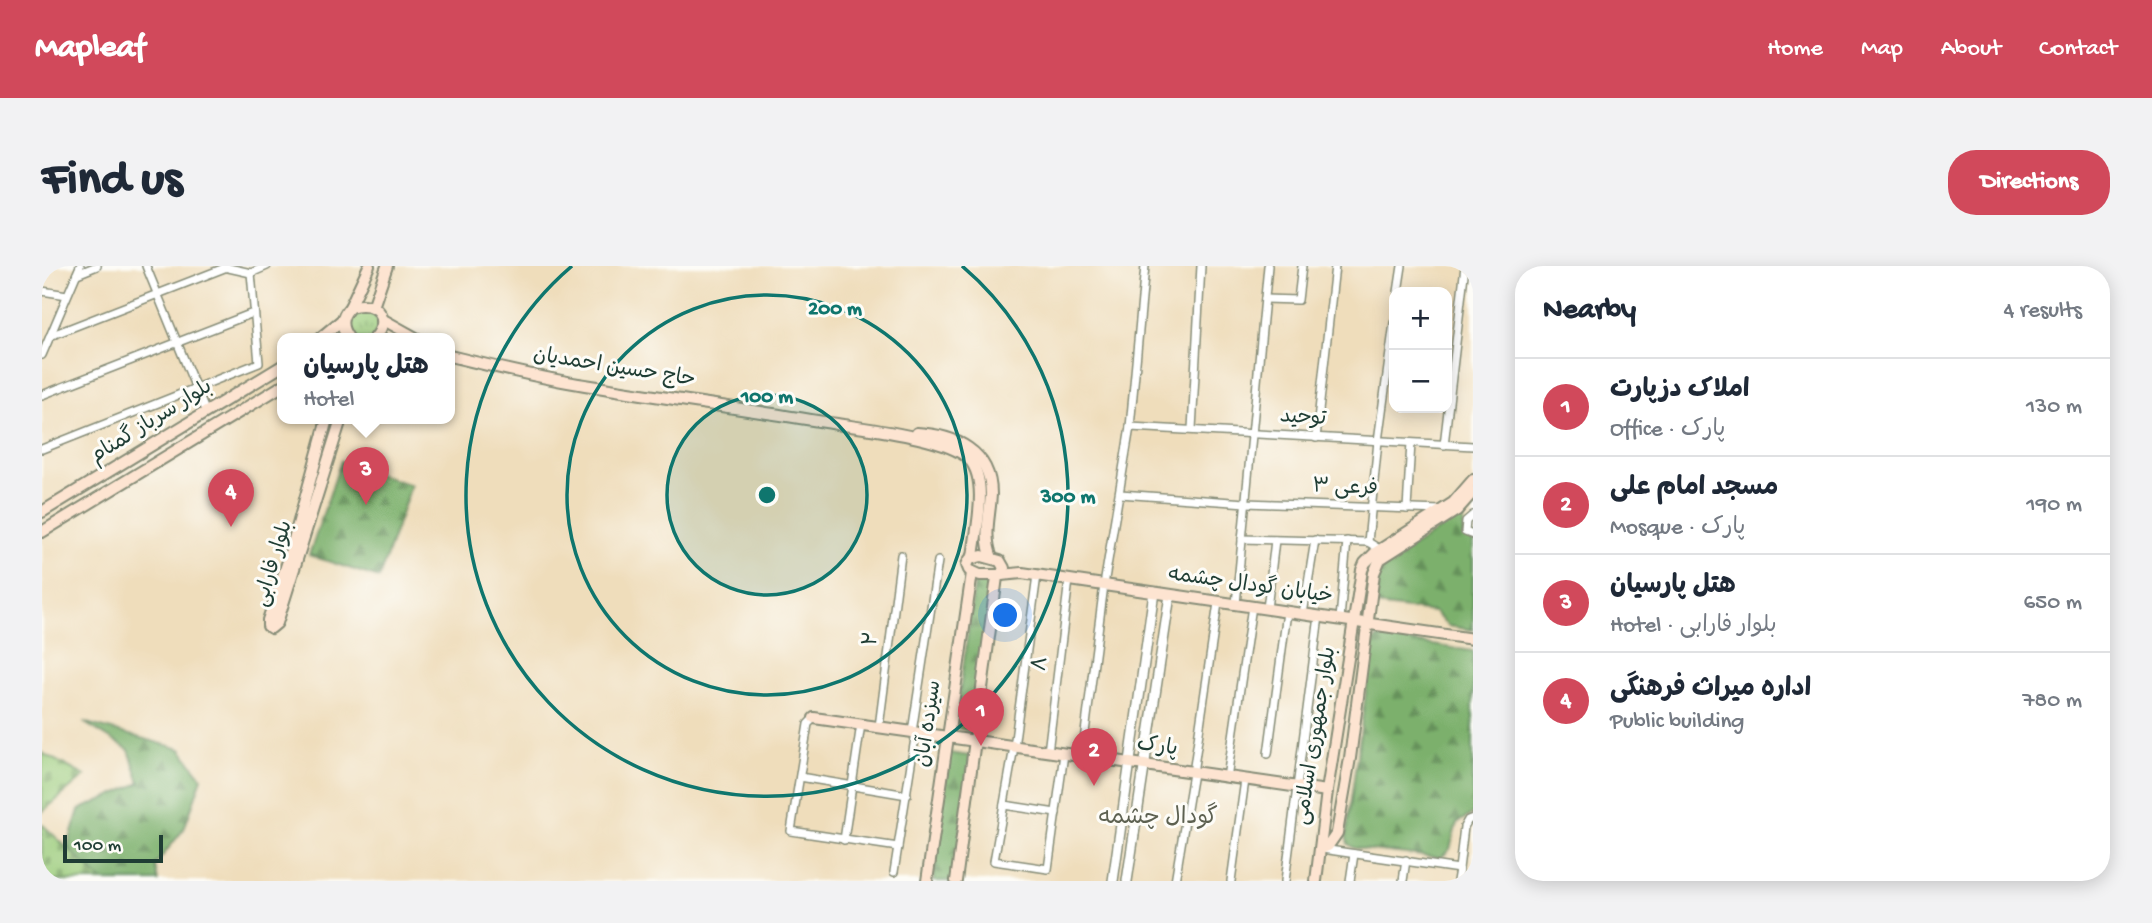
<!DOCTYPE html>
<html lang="en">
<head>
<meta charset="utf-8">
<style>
	:root { --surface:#fff; --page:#f2f2f3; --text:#1f2937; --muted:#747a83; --line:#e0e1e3; --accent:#d1495b }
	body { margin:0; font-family:"Gochi Hand","Playpen Sans Arabic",sans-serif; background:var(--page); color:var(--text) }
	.controls { position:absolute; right:21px; top:21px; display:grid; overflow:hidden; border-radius:14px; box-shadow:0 4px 18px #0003 }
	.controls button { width:63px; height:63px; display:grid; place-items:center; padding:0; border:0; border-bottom:2px solid var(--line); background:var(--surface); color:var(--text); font:35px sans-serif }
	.scale { position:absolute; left:21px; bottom:18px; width:100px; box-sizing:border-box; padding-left:7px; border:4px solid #1f3d34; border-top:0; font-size:19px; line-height:24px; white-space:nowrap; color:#1f3d34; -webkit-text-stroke:5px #fdfcf7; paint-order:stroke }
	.you { position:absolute; left:964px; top:350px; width:24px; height:24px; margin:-18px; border:5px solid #fff; border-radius:50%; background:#1a73e8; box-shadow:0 0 0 10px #1a73e833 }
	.badge { display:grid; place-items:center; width:46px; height:46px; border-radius:50%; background:var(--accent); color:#fff; font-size:23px; font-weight:700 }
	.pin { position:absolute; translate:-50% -58px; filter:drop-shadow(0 2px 4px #0008) }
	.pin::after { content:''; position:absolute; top:37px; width:24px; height:21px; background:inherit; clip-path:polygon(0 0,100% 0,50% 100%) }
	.popup { position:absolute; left:235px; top:67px; width:178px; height:91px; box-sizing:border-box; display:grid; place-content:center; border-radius:14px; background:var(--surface); filter:drop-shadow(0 2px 5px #0005); font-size:23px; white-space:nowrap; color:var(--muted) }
	.popup b { font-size:26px; color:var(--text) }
	.popup::after { content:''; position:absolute; left:50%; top:100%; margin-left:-14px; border:14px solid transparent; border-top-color:var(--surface) }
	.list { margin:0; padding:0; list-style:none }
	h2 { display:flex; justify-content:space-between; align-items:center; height:91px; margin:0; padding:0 28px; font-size:30px }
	h2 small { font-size:23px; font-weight:400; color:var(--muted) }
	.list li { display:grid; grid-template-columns:46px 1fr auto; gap:21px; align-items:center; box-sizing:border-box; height:98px; padding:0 28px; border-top:2px solid var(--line) }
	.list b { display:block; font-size:26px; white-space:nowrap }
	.list p { margin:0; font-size:23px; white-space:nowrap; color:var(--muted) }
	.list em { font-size:23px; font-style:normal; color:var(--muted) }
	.map { position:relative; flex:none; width:1431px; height:615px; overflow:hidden; border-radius:28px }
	header { display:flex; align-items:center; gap:42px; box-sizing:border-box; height:98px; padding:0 35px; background:var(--accent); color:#fff }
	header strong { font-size:33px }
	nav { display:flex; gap:38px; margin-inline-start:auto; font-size:24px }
	.intro { display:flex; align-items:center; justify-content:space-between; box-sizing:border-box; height:168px; padding:0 42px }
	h1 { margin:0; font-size:49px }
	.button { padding:18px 32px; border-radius:28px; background:var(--accent); color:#fff; font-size:24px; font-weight:700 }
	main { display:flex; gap:42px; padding:0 42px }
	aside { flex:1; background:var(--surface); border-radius:28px; box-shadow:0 4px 18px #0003 }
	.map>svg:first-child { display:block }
	.forest { fill:url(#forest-firs); stroke:#4e7650; stroke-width:2 }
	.cemetery { fill:url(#cemetery-stones); stroke:#5d8458; stroke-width:2 }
	.park { fill:url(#park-tufts); stroke:#5d8458; stroke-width:2 }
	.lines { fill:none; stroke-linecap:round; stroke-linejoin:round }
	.minor-casing { stroke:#878d78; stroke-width:10 }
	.tertiary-casing { stroke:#878d78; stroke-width:12 }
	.secondary-casing { stroke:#878d78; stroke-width:14 }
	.minor { stroke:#fff; stroke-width:7 }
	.tertiary { stroke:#fff; stroke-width:9 }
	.secondary { stroke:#fde4d1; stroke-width:10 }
	.ring { fill:none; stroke:#0f766e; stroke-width:3.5 }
	.labels { text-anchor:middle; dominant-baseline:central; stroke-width:6; stroke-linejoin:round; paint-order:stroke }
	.street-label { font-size:21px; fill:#1f3d34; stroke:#fdfcf7 }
	.neighbourhood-label { font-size:23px; fill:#5d6151; stroke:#fdfcf7 }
	.centre { fill:#0f766e; stroke:#fdfcf7; stroke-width:3.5 }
	.ring-label { font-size:21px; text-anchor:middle; font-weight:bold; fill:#0f766e; stroke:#fdfcf7; stroke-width:6; stroke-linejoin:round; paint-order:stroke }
</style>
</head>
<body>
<header>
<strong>Mapleaf</strong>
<nav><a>Home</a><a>Map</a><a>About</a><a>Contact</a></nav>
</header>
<div class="intro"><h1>Find us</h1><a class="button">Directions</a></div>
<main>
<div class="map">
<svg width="1431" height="615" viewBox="0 0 1431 615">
	<defs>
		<pattern id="forest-firs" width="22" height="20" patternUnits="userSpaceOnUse" patternTransform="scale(1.75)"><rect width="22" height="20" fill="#7cb06c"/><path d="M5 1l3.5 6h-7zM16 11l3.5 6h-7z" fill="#65905a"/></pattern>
		<pattern id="cemetery-stones" width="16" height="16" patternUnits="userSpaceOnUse" patternTransform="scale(1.75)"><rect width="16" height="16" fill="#9bcc7c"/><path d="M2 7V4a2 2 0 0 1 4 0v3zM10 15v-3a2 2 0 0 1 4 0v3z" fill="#7ea766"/></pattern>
		<pattern id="park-tufts" width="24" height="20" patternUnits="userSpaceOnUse" patternTransform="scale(1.75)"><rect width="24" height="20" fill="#9bcc7c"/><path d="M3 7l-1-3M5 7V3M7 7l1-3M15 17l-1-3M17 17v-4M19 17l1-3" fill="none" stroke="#7ea766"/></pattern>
	</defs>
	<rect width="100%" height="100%" fill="#fdfcf7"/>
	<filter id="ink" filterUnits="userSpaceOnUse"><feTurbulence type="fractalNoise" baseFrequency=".0143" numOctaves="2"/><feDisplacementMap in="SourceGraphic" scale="14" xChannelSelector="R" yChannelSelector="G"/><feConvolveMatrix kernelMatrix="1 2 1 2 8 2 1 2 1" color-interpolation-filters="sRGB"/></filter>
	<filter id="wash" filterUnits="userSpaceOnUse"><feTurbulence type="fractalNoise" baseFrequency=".00686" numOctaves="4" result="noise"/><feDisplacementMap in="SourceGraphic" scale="28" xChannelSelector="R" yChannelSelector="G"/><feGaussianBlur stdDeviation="1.57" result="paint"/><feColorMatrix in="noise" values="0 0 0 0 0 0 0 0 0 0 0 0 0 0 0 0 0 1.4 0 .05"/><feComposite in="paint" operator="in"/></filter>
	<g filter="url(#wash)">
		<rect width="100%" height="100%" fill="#efddbb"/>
		<g class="forest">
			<path d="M299,195l70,24 -32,93 -70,-23z"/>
			<path d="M1418,250l4,4 -1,14 10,4v92l-25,-4 -14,-14 -58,-7 3,-31 5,-9z"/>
			<path d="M933,313l20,2 -19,150 -21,-3z"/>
			<path d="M1337,371l94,14v163l-16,9 -7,26 -9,9 -87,-10 -6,-4 -2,-8 27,-195z"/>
			<path d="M41,456l98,27 21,29 -18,51 -29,36 3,16h-56l-35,-32 12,-39 61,-27 -11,-33z"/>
			<path d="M907,487l21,3 -16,125h-21z"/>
		</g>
		<g class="cemetery">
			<path d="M0,487l43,23 -43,36z"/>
			<path d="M0,558l60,57h-60z"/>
		</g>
		<path class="park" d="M324,44l9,4 4,9 -6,16h-21l-4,-8 3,-16z"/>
	</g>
	<g filter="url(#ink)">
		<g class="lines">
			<defs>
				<g id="minor">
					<path d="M104,0l60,147"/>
					<path d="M182,1l27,6 16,-7"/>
					<path d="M35,8l20,-8"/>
					<path d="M0,25l25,4"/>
					<path d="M1356,26l4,-26"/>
					<path d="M1223,33l33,1 4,-34"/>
					<path d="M8,70l177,-69"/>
					<path d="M0,89l38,-89"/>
					<path d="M0,129l211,-82"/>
					<path d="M1088,161l343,19"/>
					<path d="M1150,163l9,-163"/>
					<path d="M1274,172l19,-172"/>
					<path d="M1402,179l21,-179"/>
					<path d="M0,183l217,-86 -8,-90"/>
					<path d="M1078,228l126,9 195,7"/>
					<path d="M1365,243l4,-66"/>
					<path d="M1431,249l-7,6 -1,11 8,3"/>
					<path d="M1200,273l126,3 13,8"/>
					<path d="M1326,276l10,-101 16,-118"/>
					<path d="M995,309l-23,172 -20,114 54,8 16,-115"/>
					<path d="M1194,338l32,-338"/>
					<path d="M1225,343l8,-69"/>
					<path d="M1261,348l12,-74"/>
					<path d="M1298,353l7,-78"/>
					<path d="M772,452l-6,6 -17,107 107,16"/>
					<path d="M837,461l22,-172"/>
					<path d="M870,466l26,-171"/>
					<path d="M1006,486l21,-172"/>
					<path d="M1226,488l19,-142"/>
					<path d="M1040,490l22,-171 26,-158 15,-161"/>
					<path d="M758,511l107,18"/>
					<path d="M1185,512l25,-172"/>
					<path d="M962,539l52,8"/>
					<path d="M802,574l17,-116"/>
					<path d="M1280,583l137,20 5,-42 4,-7 5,-2"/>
					<path d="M852,606l22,-140"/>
					<path d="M1133,615l18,-108 25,-170"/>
					<path d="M1189,615l14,-101"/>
					<path d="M1243,615l34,-265"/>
					<path d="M1308,615l4,-27"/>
					<path d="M1361,615l3,-21"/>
					<path d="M1415,615l2,-12"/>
				</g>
				<g id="tertiary">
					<path d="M1071,615l41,-289"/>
					<path d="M1085,615l43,-286"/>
				</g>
				<g id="secondary">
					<path d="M308,41l19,-41"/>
					<path d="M331,41l14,-41"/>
					<path d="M340,53l36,20"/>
					<path d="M277,73l23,-19"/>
					<path d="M307,73c-9,-12 -9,-21 1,-32 27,-8 43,11 24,32"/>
					<path d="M408,90c45,11 89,22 135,29 84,14 168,25 252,39 31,5 112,14 132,35 20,22 7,70 4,98"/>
					<path d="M285,153l-39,142 -20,59v6l3,2 6,-5 64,-204"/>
					<path d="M875,167c38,2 74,18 74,61 -1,23 -8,41 1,64"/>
					<path d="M0,246l240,-146"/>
					<path d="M0,266l240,-146"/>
					<path d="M940,290l18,5 4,7 -3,7h-21l-11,-5 -2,-5 3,-6z"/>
					<path d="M959,309l21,-2 451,66"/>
					<path d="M772,452l513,73"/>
					<path d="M1279,583l7,-3 9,-13 13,-75 24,-185 6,-14 77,-49 16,-18"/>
					<path d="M885,615l45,-308"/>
					<path d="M914,615l41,-304"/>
					<path d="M1274,615l11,-90 35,-221 3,-7 10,-10 78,-50 20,-23"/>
				</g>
			</defs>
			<use href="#minor" class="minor-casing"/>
			<use href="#tertiary" class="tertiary-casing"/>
			<use href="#secondary" class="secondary-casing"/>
			<use href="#minor" class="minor"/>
			<use href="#tertiary" class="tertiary"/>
			<use href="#secondary" class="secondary"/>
		</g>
	</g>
	<circle cx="725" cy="229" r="100" fill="#0f766e" fill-opacity=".12"/>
	<g class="ring">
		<circle cx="725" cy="229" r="100"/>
		<circle cx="725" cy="229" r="200"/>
		<path d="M920 0A301 301 0 1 1 530 0"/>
	</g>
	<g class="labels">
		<g class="street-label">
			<text transform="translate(572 103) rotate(9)">حاج حسین احمدیان</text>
			<text transform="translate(1261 153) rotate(3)">توحید</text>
			<text transform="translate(110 157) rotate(-32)">بلوار سرباز گمنام</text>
			<text transform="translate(1303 223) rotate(2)">فرعی ۳</text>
			<text transform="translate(233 298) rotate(-73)">بلوار فارابی</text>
			<text transform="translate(1208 321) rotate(8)">خیابان گودال چشمه</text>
			<text transform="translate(831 373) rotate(-83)">۲</text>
			<text transform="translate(1000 398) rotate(-82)">۸</text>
			<text transform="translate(888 458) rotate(-82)">سیزده آبان</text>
			<text transform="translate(1275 470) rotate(-81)">بلوار جمهوری اسلامی</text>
			<text transform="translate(1115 482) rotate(8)">پارک</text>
		</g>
		<g class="neighbourhood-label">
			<text x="1116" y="552">گودال چشمه</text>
		</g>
	</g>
	<circle cx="725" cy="229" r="10" class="centre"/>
	<g class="ring-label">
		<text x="793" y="48">200 m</text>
		<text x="725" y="136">100 m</text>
		<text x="1026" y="236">300 m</text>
	</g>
</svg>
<div class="controls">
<button>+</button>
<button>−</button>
</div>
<div class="scale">100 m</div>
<div class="you"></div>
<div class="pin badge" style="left:939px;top:480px">1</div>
<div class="pin badge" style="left:1052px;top:520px">2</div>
<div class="pin badge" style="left:324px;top:239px">3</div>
<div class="popup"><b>هتل پارسیان</b>Hotel</div>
<div class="pin badge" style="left:189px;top:261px">4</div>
</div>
<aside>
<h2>Nearby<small>4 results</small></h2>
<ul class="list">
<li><span class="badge">1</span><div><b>املاک دزپارت</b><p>Office · پارک</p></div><em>130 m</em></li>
<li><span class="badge">2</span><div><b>مسجد امام علی</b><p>Mosque · پارک</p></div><em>190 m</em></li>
<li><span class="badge">3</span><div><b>هتل پارسیان</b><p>Hotel · بلوار فارابی</p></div><em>650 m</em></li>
<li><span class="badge">4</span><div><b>اداره میراث فرهنگی</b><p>Public building</p></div><em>780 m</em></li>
</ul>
</aside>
</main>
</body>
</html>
